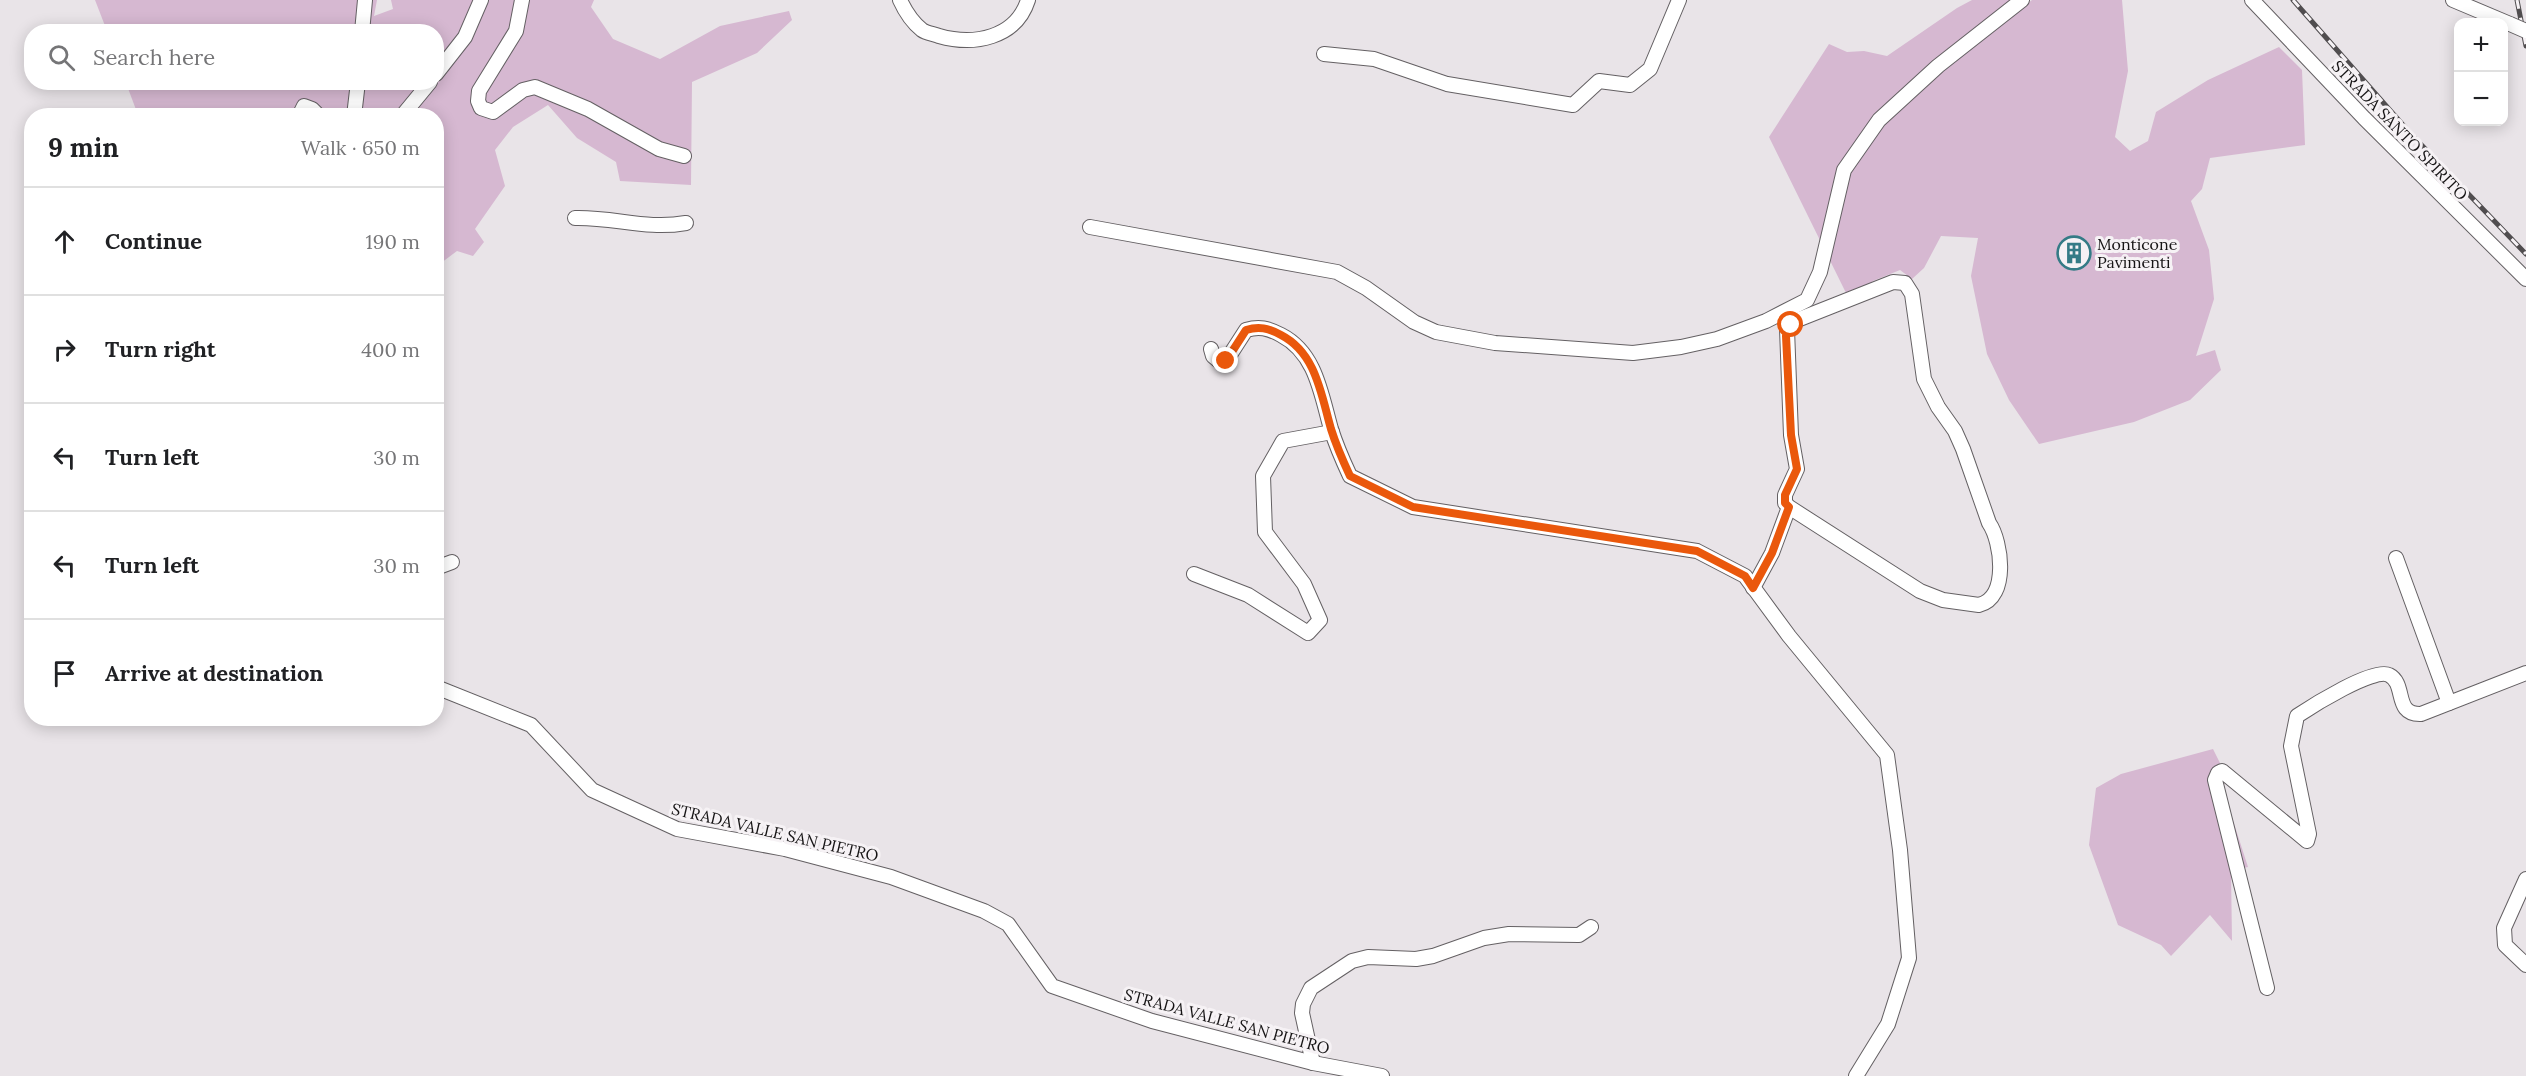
<!DOCTYPE html>
<html lang="en">
<head>
<meta charset="utf-8">
<style>
	:root { --surface:#fff; --page:#f2f2f2; --text:#202124; --muted:#757577; --line:#e0e0e0 }
	body { margin:0; font-family:Lora,serif; background:var(--page); color:var(--text) }
	.controls { position:absolute; right:18px; top:18px; display:grid; overflow:hidden; border-radius:12px; box-shadow:0 3px 15px #0003 }
	.controls button { width:54px; height:54px; display:grid; place-items:center; padding:0; border:0; border-bottom:2px solid var(--line); background:var(--surface); color:var(--text); font:30px sans-serif }
	.stop { position:absolute; width:18px; height:18px; margin:-14px; border:4px solid #ea580c; border-radius:50%; background:#fff }
	.stop.end { background:#ea580c; border-color:#fff; box-shadow:0 2px 6px #0008 }
	.list { margin:0; padding:0; list-style:none }
	h2 { display:flex; justify-content:space-between; align-items:center; height:78px; margin:0; padding:0 24px; font-size:26px }
	h2 small { font-size:20px; font-weight:400; color:var(--muted) }
	.list li { display:grid; grid-template-columns:39px 1fr auto; gap:18px; align-items:center; box-sizing:border-box; height:108px; padding:0 24px; border-top:2px solid var(--line) }
	.list b { display:block; font-size:22px; white-space:nowrap }
	.list em { font-size:20px; font-style:normal; color:var(--muted) }
	.icon { flex:none; width:33px; height:33px; fill:none; stroke:currentColor; stroke-width:2; stroke-linecap:round; stroke-linejoin:round }
	.map { position:relative; flex:none; width:2526px; height:1076px; overflow:hidden }
	.search { position:absolute; background:var(--surface); box-shadow:0 3px 15px #0003; left:24px; top:24px; width:420px; height:66px; display:flex; align-items:center; gap:15px; box-sizing:border-box; padding:0 21px; border-radius:24px; color:var(--muted); font-size:22px }
	.panel { position:absolute; background:var(--surface); box-shadow:0 3px 15px #0003; left:24px; top:108px; width:420px; height:618px; border-radius:24px }
	.map>svg:first-child { display:block }
	.green { fill:#d6b8d1 }
	.lines { fill:none; stroke-linecap:round; stroke-linejoin:round }
	.minor-casing { stroke:#646063; stroke-width:16 }
	.minor { stroke:#fff; stroke-width:14 }
	.rail-casing { stroke:#504d4f; stroke-width:5 }
	.rail { stroke:#f6f2f5; stroke-width:3; stroke-dasharray:9; stroke-linecap:butt }
	.minor-bridge-casing { stroke:#646063; stroke-width:16; stroke-linecap:butt }
	.minor-bridge { stroke:#fff; stroke-width:14 }
	.route { stroke:#ea580c; stroke-width:8 }
	.labels { text-anchor:middle; dominant-baseline:central; stroke-width:6; stroke-linejoin:round; paint-order:stroke }
	.street-label { font-size:16px; fill:#161415; stroke:#f6f2f5 }
	.poi-label { font-size:16px; fill:#161415; stroke:#f6f2f5; text-anchor:start }
</style>
</head>
<body>
<div class="map">
<svg width="2526" height="1076" viewBox="0 0 2526 1076">
	<rect width="100%" height="100%" fill="#e9e4e8"/>
	<g class="green">
		<path d="M95,0h282l-3,16 19,-7 -2,-9h203l-3,7 22,32 47,20 60,-33 69,-15 3,9 -35,33 -65,29 -1,103 -71,-4 -4,-19 -39,-24 -29,-33 -35,22 -18,23 10,36 -30,43 9,13 -11,14 -16,-5 -20,15 -1,-150 -298,-1 -12,-32 310,-1v-50l-329,-1z"/>
		<path d="M1972,0h54l2,3 4,-3h90l6,71 -13,66 15,14 18,-10 8,-29 52,-32 71,-33 23,23 3,75 -95,13 -8,31 -11,12 18,49 5,49 -18,57 19,-6 6,20 -31,30 -56,22 -95,22 -30,-44 -22,-46 -16,-78 7,-38 -37,-2 -17,32 -12,11 -12,-9 -27,11 -11,10 -14,6 -79,-160 60,-93 18,8 17,-1 23,5 70,-48z"/>
		<path d="M2213,749l8,16 -2,12 29,90 -17,4 1,70 -22,-26 -39,41 -10,-11 -43,-20 -29,-80 7,-57 25,-14z"/>
	</g>
	<g class="lines">
		<defs>
			<g id="minor">
				<path d="M522,0l-6,31 -37,60 -1,10 3,7 12,4 30,-22 12,-3 53,22 71,40 25,7"/>
				<path d="M900,0c5,11 12,22 22,30 4,3 12,4 17,6 35,10 77,2 89,-36"/>
				<path d="M2252,0l112,118 162,161"/>
				<path d="M2453,0l57,24"/>
				<path d="M362,32l3,-32"/>
				<path d="M1324,54l50,5 73,25 126,21 26,-24 31,4 20,-16 29,-69"/>
				<path d="M436,74l29,-37 16,-37"/>
				<path d="M299,116l5,-10 8,3 7,7"/>
				<path d="M354,116l4,-34"/>
				<path d="M402,116l28,-34"/>
				<path d="M575,218c40,-1 71,12 111,5"/>
				<path d="M1090,227l247,45 29,16 48,34 22,10 59,11 138,10 48,-6 36,-8 49,-18 41,-21 13,-28 24,-102 35,-50 59,-54 84,-66"/>
				<path d="M1211,349l2,7 6,5h7l20,-31c13,-4 22,-2 35,5 35,18 40,59 50,94 5,16 12,32 19,47l63,31 284,44 48,25 44,60 98,119 13,95 9,108 -21,66 -32,52"/>
				<path d="M2396,558l53,145"/>
				<path d="M436,568l16,-6"/>
				<path d="M1194,574l54,21 60,38 12,-13 -16,-36 -39,-52 -2,-56 20,-35 49,-9"/>
				<path d="M1753,588l19,-35 17,-46 131,84 23,9 36,5c30,-7 23,-63 10,-82l-26,-74 -8,-18 -17,-24 -14,-28 -12,-85 -7,-11 -12,-1 -96,38 -10,9 4,106 6,34 -12,26v8l4,4"/>
				<path d="M436,687l95,38 61,65 85,39 108,20 106,28 93,34 24,13 44,62 100,35 161,42 69,13"/>
				<path d="M2526,879l-22,49 1,17 21,20"/>
				<path d="M2267,988l-52,-208 3,-7 4,-2 85,70 2,-7 -18,-88 6,-30c15,-10 77,-49 92,-41 18,9 4,40 32,39l105,-41"/>
				<path d="M1313,1063l-11,-50 1,-9 8,-16 41,-27 16,-4 48,2 17,-3 51,-18 25,-4 70,1 12,-8"/>
			</g>
		</defs>
		<use href="#minor" class="minor-casing"/>
		<use href="#minor" class="minor"/>
		<defs>
			<g id="rail">
				<path d="M2293,0l117,133 116,121"/>
				<path d="M2517,0l9,46"/>
			</g>
		</defs>
		<use href="#rail" class="rail-casing"/>
		<use href="#rail" class="rail"/>
		<defs>
			<path id="minor-bridge" d="M2510,24l16,7"/>
		</defs>
		<use href="#minor-bridge" class="minor-bridge-casing"/>
		<use href="#minor-bridge" class="minor-bridge"/>
	</g>
	<g class="lines">
		<path class="route" d="M1226,361l20,-31c13,-4 22,-2 35,5 35,18 40,59 50,94 5,16 12,32 19,47l63,31 284,44 48,25 8,12 19,-35 17,-46 -4,-4v-8l12,-26 -6,-34 -5,-99 5,-11"/>
	</g>
	<defs>
		<symbol id="building-ring" viewBox="-11 -11 22 22"><circle r="9.5" fill="#f6f2f5" stroke="#347b86" stroke-width="1.5"/><path d="M-4-6H4V6H1V3H-1V6H-4ZM-2.5-4.3h1.7v1.8h-1.7ZM.8-4.3h1.7v1.8H.8ZM-2.5-1h1.7V.8h-1.7ZM.8-1h1.7V.8H.8Z" fill="#347b86"/></symbol>
	</defs>
	<g fill-rule="evenodd">
		<use href="#building-ring" x="2055" y="234" width="38" height="38"/>
	</g>
	<g class="labels">
		<g class="street-label">
			<text transform="translate(2400 130) rotate(46)">STRADA SANTO SPIRITO</text>
			<text transform="translate(775 832) rotate(13)">STRADA VALLE SAN PIETRO</text>
			<text transform="translate(1227 1021) rotate(15)">STRADA VALLE SAN PIETRO</text>
		</g>
		<g class="poi-label">
			<text x="2097" y="244">Monticone<tspan x="2097" dy="18">Pavimenti</tspan></text>
		</g>
	</g>
</svg>
<div class="controls">
<button>+</button>
<button>−</button>
</div>
<div class="stop" style="left:1791px;top:325px"></div>
<div class="stop end" style="left:1226px;top:361px"></div>
<div class="search"><svg class="icon" aria-label="search" viewBox="0 0 24 24"><circle cx="10" cy="10" r="6"/><path d="M15 15l6 6"/></svg>Search here</div>
<section class="panel">
<h2>9 min<small>Walk · 650 m</small></h2>
<ul class="list">
<li><svg class="icon" aria-label="ahead" viewBox="0 0 24 24"><path d="M12 20V5M6 11l6-6 6 6"/></svg><div><b>Continue</b></div><em>190 m</em></li>
<li><svg class="icon" aria-label="right" viewBox="0 0 24 24"><path d="M7 20v-9h11M14 6l5 5-5 5"/></svg><div><b>Turn right</b></div><em>400 m</em></li>
<li><svg class="icon" aria-label="left" viewBox="0 0 24 24"><path d="M17 20v-9H6M10 6l-5 5 5 5"/></svg><div><b>Turn left</b></div><em>30 m</em></li>
<li><svg class="icon" aria-label="left" viewBox="0 0 24 24"><path d="M17 20v-9H6M10 6l-5 5 5 5"/></svg><div><b>Turn left</b></div><em>30 m</em></li>
<li><svg class="icon" aria-label="arrive" viewBox="0 0 24 24"><path d="M6 21V4h12l-3 4 3 4H6"/></svg><div><b>Arrive at destination</b></div></li>
</ul>
</section>
</div>
</body>
</html>
